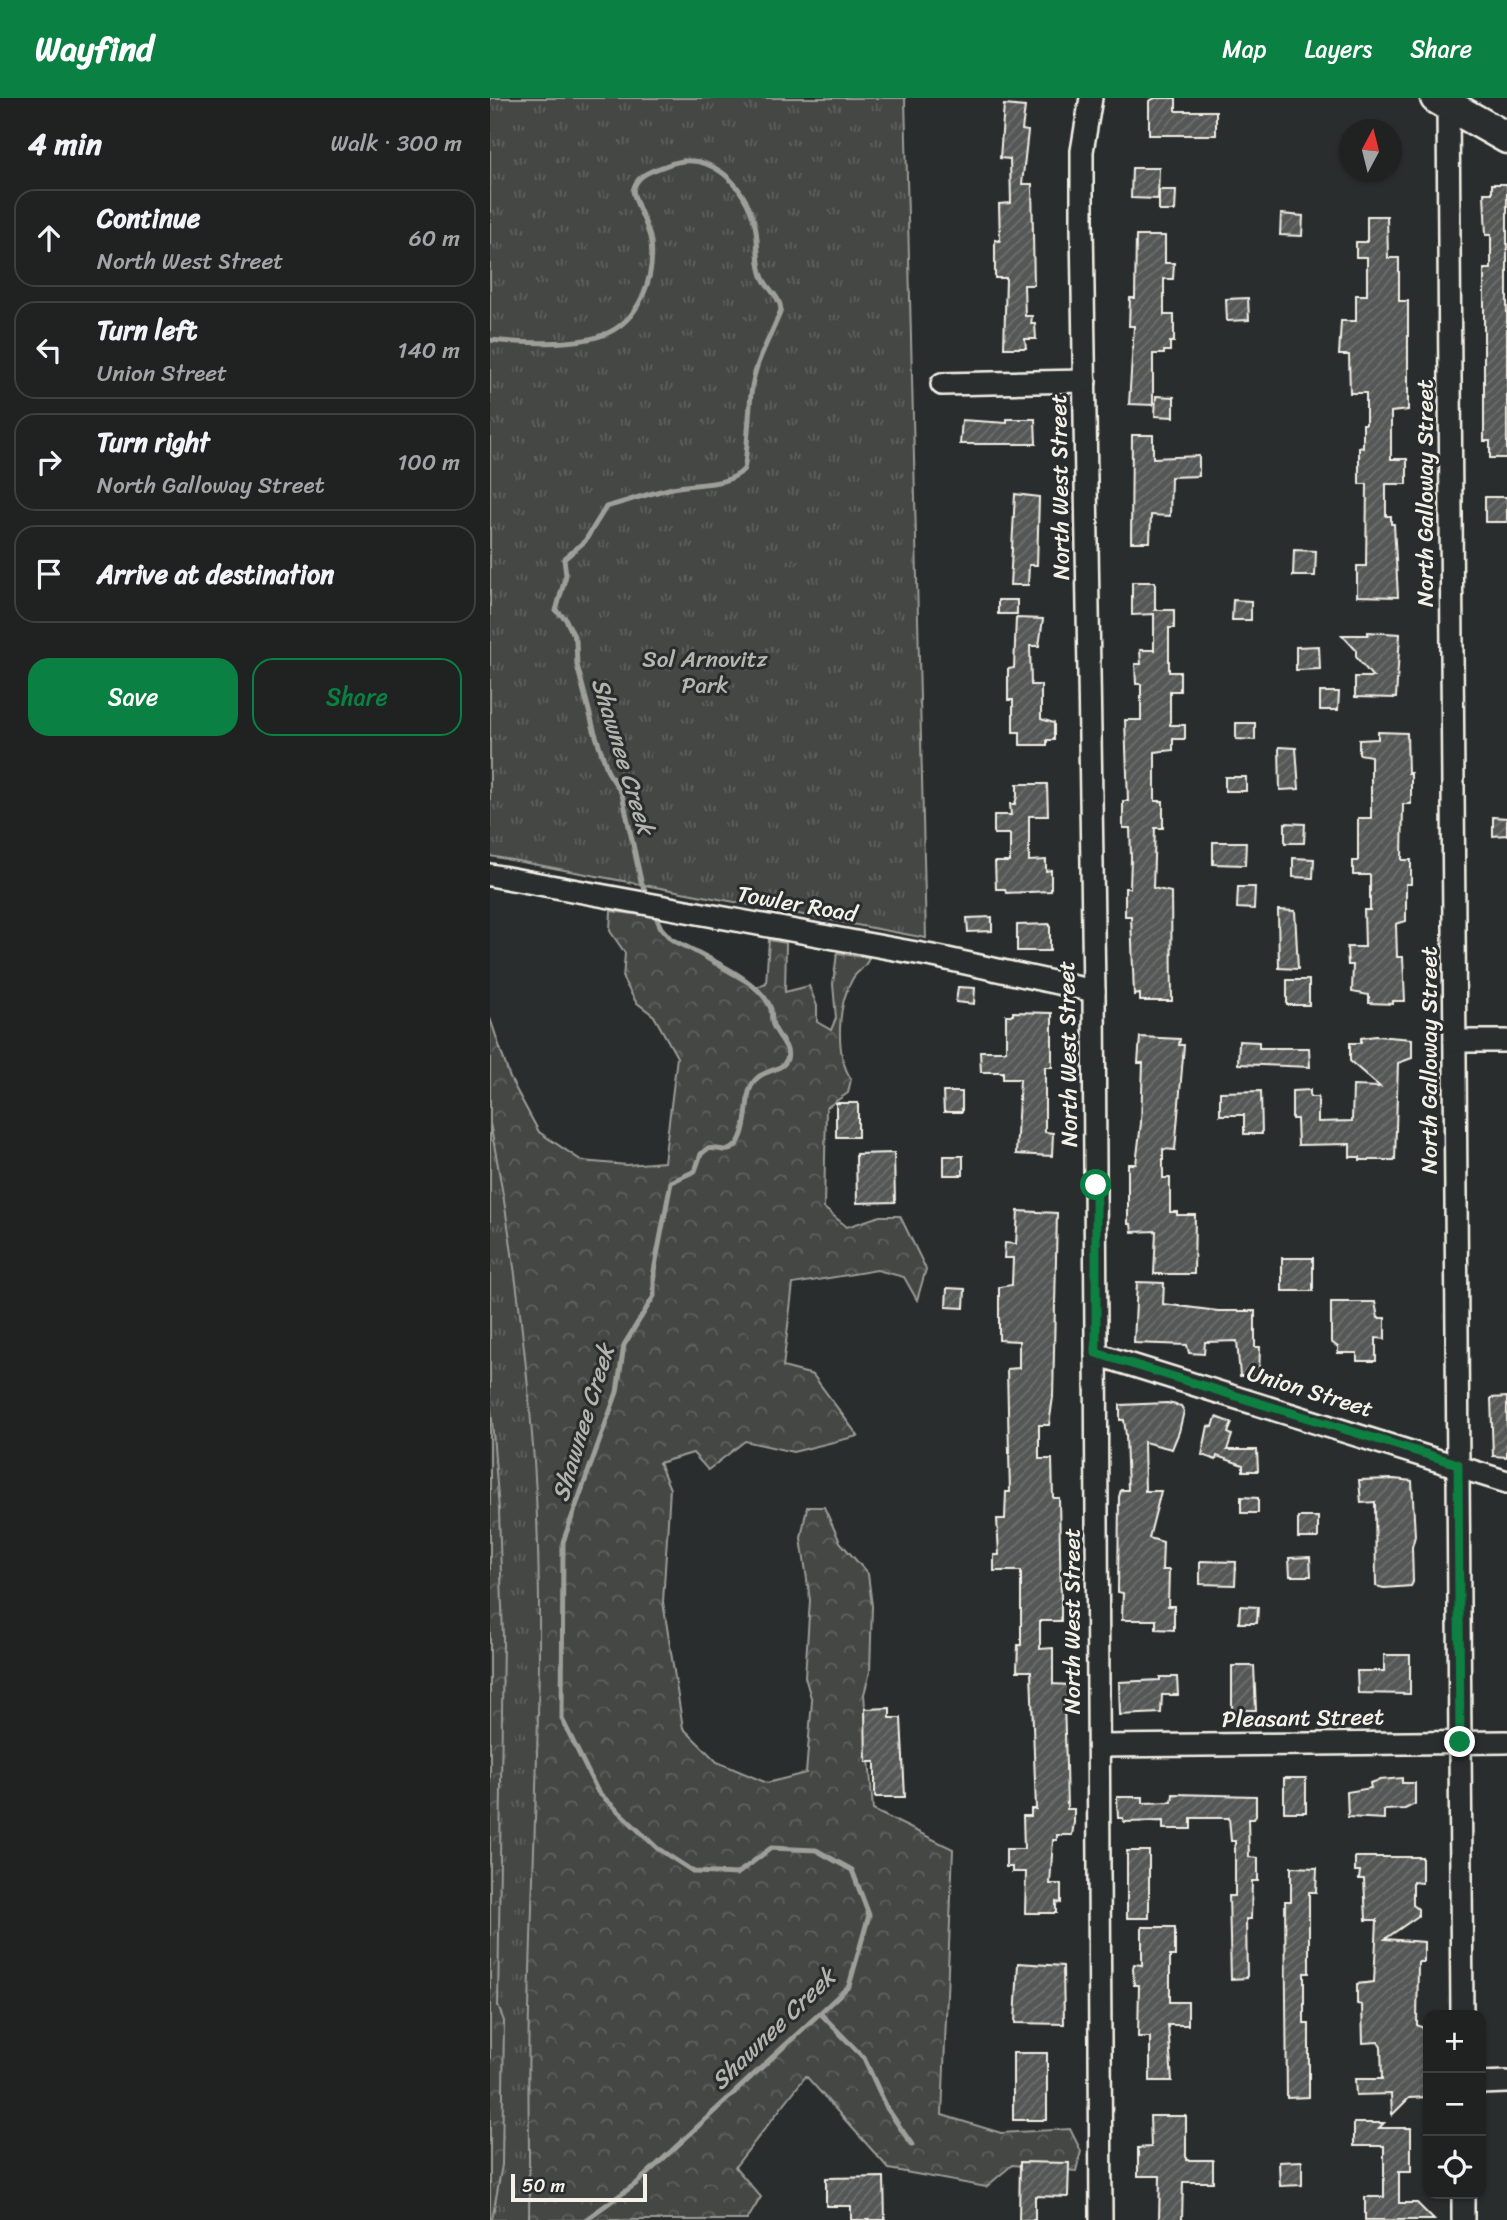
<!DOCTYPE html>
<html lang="en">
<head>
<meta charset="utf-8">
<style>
	:root { --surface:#202222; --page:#2d2f2f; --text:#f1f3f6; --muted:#a2a4a5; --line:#3d3f40; --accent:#0b8043 }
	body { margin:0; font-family:Sriracha,sans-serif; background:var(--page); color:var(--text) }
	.controls { position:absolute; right:21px; bottom:21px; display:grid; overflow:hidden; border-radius:14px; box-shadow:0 2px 5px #0004 }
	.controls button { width:63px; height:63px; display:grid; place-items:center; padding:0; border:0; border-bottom:2px solid var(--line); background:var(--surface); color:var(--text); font:35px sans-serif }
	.compass { position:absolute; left:849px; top:21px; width:63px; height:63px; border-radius:50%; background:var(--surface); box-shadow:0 2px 5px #0004; rotate:7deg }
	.scale { position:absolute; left:21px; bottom:18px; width:136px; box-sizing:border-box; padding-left:7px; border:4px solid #f4f1e8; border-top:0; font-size:19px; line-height:24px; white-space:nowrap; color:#f4f1e8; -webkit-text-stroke:5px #2a2d2e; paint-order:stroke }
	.stop { position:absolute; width:21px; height:21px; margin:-16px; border:5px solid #0b8043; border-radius:50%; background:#fff }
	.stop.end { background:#0b8043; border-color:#fff; box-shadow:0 2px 7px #0008 }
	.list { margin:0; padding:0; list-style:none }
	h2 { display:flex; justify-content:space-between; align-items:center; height:91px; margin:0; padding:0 28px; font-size:30px }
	h2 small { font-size:23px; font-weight:400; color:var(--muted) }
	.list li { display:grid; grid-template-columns:46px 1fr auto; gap:21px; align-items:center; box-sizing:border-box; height:98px; margin:0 14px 14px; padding:0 14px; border:2px solid var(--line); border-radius:21px }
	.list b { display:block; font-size:26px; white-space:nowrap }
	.list p { margin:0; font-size:23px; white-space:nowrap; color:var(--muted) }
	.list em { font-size:23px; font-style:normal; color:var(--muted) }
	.actions { display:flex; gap:14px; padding:21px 28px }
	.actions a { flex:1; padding:16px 0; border:2px solid var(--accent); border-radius:21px; text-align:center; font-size:24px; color:var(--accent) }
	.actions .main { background:var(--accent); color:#fff }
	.icon { flex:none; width:38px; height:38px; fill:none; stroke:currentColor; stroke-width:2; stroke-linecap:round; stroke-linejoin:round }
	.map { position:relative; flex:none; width:1017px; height:2122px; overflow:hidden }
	header { display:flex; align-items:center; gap:42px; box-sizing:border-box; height:98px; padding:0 35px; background:var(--accent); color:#fff }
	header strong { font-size:33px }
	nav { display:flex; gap:38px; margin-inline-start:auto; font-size:24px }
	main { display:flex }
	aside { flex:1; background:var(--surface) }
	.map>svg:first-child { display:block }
	.forest { fill:url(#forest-crowns); stroke:#9c9c96; stroke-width:2 }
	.park { fill:url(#park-tufts); stroke:#9c9c96; stroke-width:2 }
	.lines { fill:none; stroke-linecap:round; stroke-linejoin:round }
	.stream { stroke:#9f9f9a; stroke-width:5 }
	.building { fill:url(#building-hatch); stroke:#f4f1e8; stroke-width:2 }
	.street-casing { stroke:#f4f1e8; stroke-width:26 }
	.secondary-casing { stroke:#f4f1e8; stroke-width:35 }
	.street { stroke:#2a2d2e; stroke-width:21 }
	.secondary { stroke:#2a2d2e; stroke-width:30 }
	.route { stroke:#0b8043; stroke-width:9 }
	.labels { text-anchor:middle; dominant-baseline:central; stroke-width:6; stroke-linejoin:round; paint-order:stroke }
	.street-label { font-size:23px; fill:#f4f1e8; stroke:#2a2d2e }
	.park-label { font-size:23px; fill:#b6b5af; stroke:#2a2d2e }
	.water-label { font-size:24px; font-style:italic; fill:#b5b3ae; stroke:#2a2d2e }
</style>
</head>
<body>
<header>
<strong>Wayfind</strong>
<nav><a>Map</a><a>Layers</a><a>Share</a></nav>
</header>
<main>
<aside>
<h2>4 min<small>Walk · 300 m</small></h2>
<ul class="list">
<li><svg class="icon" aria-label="ahead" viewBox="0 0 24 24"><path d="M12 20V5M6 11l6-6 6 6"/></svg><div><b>Continue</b><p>North West Street</p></div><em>60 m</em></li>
<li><svg class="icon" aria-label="left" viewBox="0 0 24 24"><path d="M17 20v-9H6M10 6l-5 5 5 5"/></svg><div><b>Turn left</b><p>Union Street</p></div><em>140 m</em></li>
<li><svg class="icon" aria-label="right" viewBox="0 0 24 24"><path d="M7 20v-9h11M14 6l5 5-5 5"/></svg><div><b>Turn right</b><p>North Galloway Street</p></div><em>100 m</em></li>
<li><svg class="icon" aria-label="arrive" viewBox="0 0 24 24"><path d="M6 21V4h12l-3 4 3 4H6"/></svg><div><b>Arrive at destination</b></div></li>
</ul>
<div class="actions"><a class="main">Save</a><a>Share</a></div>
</aside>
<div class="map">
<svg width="1017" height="2122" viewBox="0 0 1017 2122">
	<defs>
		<pattern id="forest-crowns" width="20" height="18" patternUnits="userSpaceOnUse" patternTransform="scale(1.75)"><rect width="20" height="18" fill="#444645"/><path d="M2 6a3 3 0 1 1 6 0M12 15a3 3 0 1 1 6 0" fill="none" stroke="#606160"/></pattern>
		<pattern id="park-tufts" width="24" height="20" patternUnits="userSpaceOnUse" patternTransform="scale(1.75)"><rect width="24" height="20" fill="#444645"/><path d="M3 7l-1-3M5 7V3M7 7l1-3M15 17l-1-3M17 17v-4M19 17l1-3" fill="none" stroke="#606160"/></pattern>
		<pattern id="building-hatch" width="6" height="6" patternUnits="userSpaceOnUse" patternTransform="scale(1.75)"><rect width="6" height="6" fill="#555756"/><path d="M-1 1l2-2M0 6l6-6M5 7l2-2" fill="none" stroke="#6e706e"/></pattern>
	</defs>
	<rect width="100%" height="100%" fill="#2a2d2e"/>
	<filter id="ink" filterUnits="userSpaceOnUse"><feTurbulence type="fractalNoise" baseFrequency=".0143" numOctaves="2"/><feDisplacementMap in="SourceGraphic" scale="14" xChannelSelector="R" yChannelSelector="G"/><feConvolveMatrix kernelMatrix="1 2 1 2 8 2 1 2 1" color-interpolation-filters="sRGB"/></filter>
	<g filter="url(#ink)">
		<path class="forest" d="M121,813l45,6 5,11 10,11 84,49 11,-5 3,-43 17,3 -1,49 24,-6 8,20v16l14,8 5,-12 -3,-34 4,-31 32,5c-4,11 -11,12 -16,20 -16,26 -18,76 -2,101l-3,14 -22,15 -2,100 23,19 33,-11h20l26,53 -9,31 -13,-23 -27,-7 -84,14 -10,83 30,8 45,61 -65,16 -48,-11 -37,29 -15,-17 -34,10 11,26 -7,113 20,126 34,34 50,21 39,-10 6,-72 -7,-24 5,-77 -9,-62 6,-31h17l16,35 28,32 4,32 -2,66 -6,22 9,116 80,39 -11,266 59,18 69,-4 11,22 -5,20 -64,-6 -26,22 -97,-18 -83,-93 -71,91 26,30 -14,23h-257v-1202l20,60 29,54 43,29 45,4 37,-3 13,-105 -23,-41 -18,-14 -13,-23 2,-26 -15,-22z"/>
		<g class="park">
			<path d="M0,0h415l21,840 -436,-82z"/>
			<path d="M0,1025c21,107 35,215 43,324 14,187 0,377 -4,564 -2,67 1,140 0,209h-37l10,-55 2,-144 -6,-15 5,-367 -4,-129 -9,-115z"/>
		</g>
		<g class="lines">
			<g class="stream">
				<path d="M0,242c29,3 85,6 113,-5 37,-14 52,-57 48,-93 -3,-19 -14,-33 -18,-51 3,-16 18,-20 32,-25 44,-19 80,18 90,59 4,16 1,39 8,53 6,13 17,18 18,32 -15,39 -29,53 -31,96 -1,8 -4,60 -6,63 -15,18 -50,14 -71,19 -23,5 -45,13 -67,19l-21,34 -21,18 2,16 -10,36 9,7 11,22 1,25 17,65 14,42 14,22 19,87 8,19"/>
				<path d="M330,1915l44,45 23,50 25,37"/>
				<path d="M95,2122l52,-37 212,-197 20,-71 -17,-45 -36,-20 -45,-2 -34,26 -43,-2 -37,-24 -59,-56 -36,-73 1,-177 54,-150 7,-47 30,-49v-25l17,-89 24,-11 6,-17 6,-5c8,-2 14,2 21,1 19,-4 18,-43 21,-58 7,-26 32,-17 38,-33 4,-12 -10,-23 -14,-34 -2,-5 -1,-10 -2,-16 -9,-29 -74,-56 -100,-70l-10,-11 -7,-16"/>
			</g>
		</g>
		<g class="building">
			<path d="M665,0h21v13h40v24h-67v-34z"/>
			<path d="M514,7l21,2 -3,23 6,1 -6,53h10l2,101h-10l1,31h7l-1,8h4l1,15h-11l1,9h-22l2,-70h-11v-38l5,1 -1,-37 12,-1 -1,-44 -10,-1z"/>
			<path d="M642,70h27l-1,31 -27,-1z"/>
			<path d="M1002,86h15v274h-17v-17h-6v-172h7v-34h-5l-2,-42h8z"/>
			<path d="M669,92h17l-1,21h-16z"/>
			<path d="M791,116l22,2 -1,20 -22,-1z"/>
			<path d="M877,118h20l1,42h11v43h9v109l-17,2v47h16v25h-21v32h5v8h3l4,73 -41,-1v-30h9l1,-82h-8v-37l4,1v-24h3v-31h-16l-1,-38h-10l2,-34h15v-26h11v-38h-11v-15h11z"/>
			<path d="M646,138h29v27h9l-1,16h-9v36h10v27h-4v9h-6v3h-11v51l-24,-1 5,-78h-5l1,-28h5z"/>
			<path d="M758,200l1,22 -22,1 -1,-22z"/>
			<path d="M666,298l18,1v20l-19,-1z"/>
			<path d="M517,321h28l1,25h-76l2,-24 45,3z"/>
			<path d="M642,337h21v23l46,-2v20l-28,1 -1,39 -19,-1 -1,27h-19z"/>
			<path d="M525,396l24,3 -2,68h-8l-1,20h-18z"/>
			<rect x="995" y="399" width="22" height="25"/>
			<path d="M804,452l22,1 -1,25h-22z"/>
			<path d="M642,484h23v28h19v18h-5v44h11v19h-10v34h15v14h-12v11l-18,2v49h8v27h-8l-2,60 18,4 1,109h-32v-7l-6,1 -3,-79h-6v-28h5l1,-30 -1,-30h-7v-27h5l-3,-81h16v-36h-5l-1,-20h6l-1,-14h14v-36l-22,1z"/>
			<rect x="508" y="502" width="19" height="14"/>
			<path d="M743,502l18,1v19h-19z"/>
			<path d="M526,520l27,1 -4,27h-9l1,39h10v34l13,4v17h-7v5h-27v-13h-7v-32h-5v-31l6,-1z"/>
			<path d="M878,534l32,2 -4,64 -41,-1v-20h18l-17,-20v-7l-14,-15h26z"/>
			<path d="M829,548l1,23 -24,1v-23z"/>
			<path d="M830,594h19l-1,18h-18z"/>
			<path d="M746,625h19v17l-19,-1z"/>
			<path d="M888,634l29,1 1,40h3v31h-8l-1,56h9v24h-5v37l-10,3 1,33h6l2,44h-12v3l-24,-1v-8l-17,-3 1,-27h-5l-1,-18h18l-1,-37h6v-35h-17v-14h5v-43h13v-62l-12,-2v-14l19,-1z"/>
			<path d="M789,649l17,1 3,41 -19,1z"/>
			<rect x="735" y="679" width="21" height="14"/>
			<path d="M527,686h30l1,32h-19v45l17,-1v11l5,-1v21l-45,2 -1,-4h-9l-1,-27h15v-28h-16v-19h17l-1,-11h5l2,-8z"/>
			<path d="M1003,719l14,1v17l-14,1z"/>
			<path d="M795,725l20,1 -1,19h-19z"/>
			<path d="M723,744h33l-1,23 -32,-1z"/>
			<path d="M803,760l21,1 -1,19 -20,-1z"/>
			<path d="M748,789h17l-1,22 -17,-1z"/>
			<path d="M788,812l17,1 3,58 -19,-1z"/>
			<path d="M502,819v14l-24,1 -1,-14z"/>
			<path d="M560,826v27h-33v-26z"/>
			<rect x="797" y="882" width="22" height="25"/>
			<path d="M468,889l17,1 -1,16 -18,-2z"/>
			<path d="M523,914l39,1v54h-7v65l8,1 -1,23 -36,-2 4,-75h-17v-7h-22l-1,-21h26v-36h7z"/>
			<path d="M886,938l36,3v19l-14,5 -3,97h-35v-3h-10v-13l-52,1 -1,-26h-5v-28l18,-1v7h8v25l34,-1 1,-35 27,1 -30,-26v-18h11v-5z"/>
			<path d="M650,939l40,2 -1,6h5l-9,105 -12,-1v29h7v34h7v3h18l-1,59h-40l2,-43 -24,1 -1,-8h-3v-60h8l5,-41 2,-60h-5z"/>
			<path d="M749,943l20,1v6h50l1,19 -72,-3z"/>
			<path d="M771,993l1,43h-18v-19h-24v-23z"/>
			<path d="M453,994h19v20h-18z"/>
			<rect x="346" y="1005" width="22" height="34"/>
			<path d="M404,1055l1,49 -38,1 -1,-49z"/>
			<rect x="454" y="1058" width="19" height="19"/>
			<path d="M528,1113l39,2 -4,184 -4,28h-10v34h13l1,39h6l2,102v21h-21v28l13,-1v36l17,1v19h-6l2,61 1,44h7v14l-2,12h-15v5h-4l-3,44h11v19l-5,-1v11h-31l1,-41h-14v-5h-6v-18h18l-1,-33h8v-7h5l-5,-138h-14l1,-26h3v-74h-27v-16h5l-2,-36h8l1,-27h4l-3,-123 12,-1v-27l-20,-1v-53l13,-2 1,-27h-9l1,-15 11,1z"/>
			<rect x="792" y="1160" width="31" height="33"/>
			<path d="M647,1184l27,1 -1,21 55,7h37v36h5l-1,29h-19l-3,-35 -32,1 -1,12 -15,-1 -2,-8 -53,-2z"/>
			<path d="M457,1190l18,1 -1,19 -18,-1z"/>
			<path d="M841,1204h44l3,16h7v21l-9,-1v23h-19v-8h-19v-6l-7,-5z"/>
			<path d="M1017,1299v60l-14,-1 -2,-58z"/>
			<path d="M677,1305l14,3 3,5 -5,21 -7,17 -28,-7 1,49h16l-12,47 14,4 -1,28h7l-1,36h6v24l-18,-1v-9h-34l1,-27 -5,-1 1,-95 2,-7h7l-2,-55 -2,-15h-4v-15z"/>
			<path d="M726,1319l16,6 -4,10 4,2 -5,15h30l1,21h-15v-6l-26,-9 -1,4 -14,-5 6,-29 5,1z"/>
			<path d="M904,1381l18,2 3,55 -3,11 1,35 -2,4 -27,2 -8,-2 -1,-84 -14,1 -2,-23z"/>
			<path d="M751,1399l17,1v15h-17z"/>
			<rect x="808" y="1419" width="20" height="21"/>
			<path d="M820,1459l1,19h-21l-1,-18z"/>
			<path d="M710,1463l36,1 -1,23 -35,-1z"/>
			<path d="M750,1508l18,1 -1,16h-18z"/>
			<path d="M894,1557h26v39l-52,-1 -1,-22h27z"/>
			<path d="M742,1568h22l2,44h-24z"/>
			<path d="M670,1579h17l1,18h-16l-1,18 -41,2 -1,-33 41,-2z"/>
			<path d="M400,1610v10h11l4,79h-30v-35h-9l-1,-53z"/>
			<rect x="794" y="1680" width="22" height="34"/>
			<path d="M912,1680v5h13v21l-10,5 -21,1v9l-36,-2 -1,-25 24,-4 -1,-5 10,-3z"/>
			<path d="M683,1696l83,2v19l-2,4h-6l1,38 9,1v23h-6l-1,38h-5l1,59 -16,1 -2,-83h6v-55h-4l-2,-23h-38v11h-28v-8l-39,1 -1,-4h-5l-1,-21h26v6l29,-1z"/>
			<rect x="637" y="1753" width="22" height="67"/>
			<path d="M865,1759h67v26l-9,-1v23l5,4v7l-33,23 39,3v20h-6l-1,63 6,3 4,69 -18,1 -17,17 -1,-21 -35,1 -1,-16h27l-1,-32 -3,-5 -15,1 -1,-38 -5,-1v-20l17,-2 3,-62h-11l-2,-41h-5l1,-8h-5z"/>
			<path d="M801,1769l26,1 -1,24h-7v81h-5v51h5v73l-22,1 -2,-197h6z"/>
			<path d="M652,1829h33v29h-5v46h18v23h-20l4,56h-22v-44h-12l1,-52h-5l-1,-17 1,-4 8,1z"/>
			<path d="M528,1865l45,3 1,58 -49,-1z"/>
			<rect x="523" y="1955" width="34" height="67"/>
			<path d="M660,2018h36v44h27v22h-30l-1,38h-23l1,-44h-22v-28l13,-1z"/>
			<path d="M864,2025h30l-5,5h32v44h-12v31h18l17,17h-69v-23h19v-51h-30z"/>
			<path d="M812,2063v24l-22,1 -1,-24z"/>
			<path d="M530,2064l49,1 -1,34 -33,-1v24h-16z"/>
			<path d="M394,2079l1,43h-34v-14h-25v-28z"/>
		</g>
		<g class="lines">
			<defs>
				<g id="street">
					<path d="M601,0l-9,53v74l12,766 7,1229"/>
					<path d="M958,7l14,1910"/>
					<path d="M452,286l143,-3"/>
					<path d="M0,777l448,82 156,34"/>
					<path d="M965,943h52"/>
					<path d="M606,1256l411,128"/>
					<path d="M609,1648l408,-4"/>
					<path d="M991,1985l26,-1"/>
					<path d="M973,2096v26"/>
				</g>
				<path id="secondary" d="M946,0l71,40"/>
			</defs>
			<use href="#street" class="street-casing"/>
			<use href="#secondary" class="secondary-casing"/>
			<use href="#street" class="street"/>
			<use href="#secondary" class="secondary"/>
		</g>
	</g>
	<g class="lines" filter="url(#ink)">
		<path class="route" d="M606,1087v168l362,111 2,278"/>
	</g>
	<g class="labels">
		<g class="street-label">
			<text transform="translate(570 389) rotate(-91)">North West Street</text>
			<text transform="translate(935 395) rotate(-90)">North Galloway Street</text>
			<text transform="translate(307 806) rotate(10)">Towler Road</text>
			<text transform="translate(578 956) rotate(-91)">North West Street</text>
			<text transform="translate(939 962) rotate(-90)">North Galloway Street</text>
			<text transform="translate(820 1293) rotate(17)">Union Street</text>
			<text transform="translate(582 1523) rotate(-90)">North West Street</text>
			<text transform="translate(813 1620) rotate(-1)">Pleasant Street</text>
		</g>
		<g class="park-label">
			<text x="215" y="561">Sol Arnovitz<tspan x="215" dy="26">Park</tspan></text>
		</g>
		<g class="water-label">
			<text transform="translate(133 658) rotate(73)">Shawnee Creek</text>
			<text transform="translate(93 1325) rotate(-73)">Shawnee Creek</text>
			<text transform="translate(283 1931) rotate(-44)">Shawnee Creek</text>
		</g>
	</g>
</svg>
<div class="controls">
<button>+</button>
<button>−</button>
<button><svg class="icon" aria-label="locate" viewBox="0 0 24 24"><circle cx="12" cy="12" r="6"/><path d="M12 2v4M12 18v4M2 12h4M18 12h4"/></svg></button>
</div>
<svg class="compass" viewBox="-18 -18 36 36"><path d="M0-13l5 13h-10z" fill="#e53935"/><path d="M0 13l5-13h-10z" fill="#a2a4a5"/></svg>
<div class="scale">50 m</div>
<div class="stop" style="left:606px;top:1087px"></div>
<div class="stop end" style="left:970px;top:1644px"></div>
</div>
</main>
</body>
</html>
